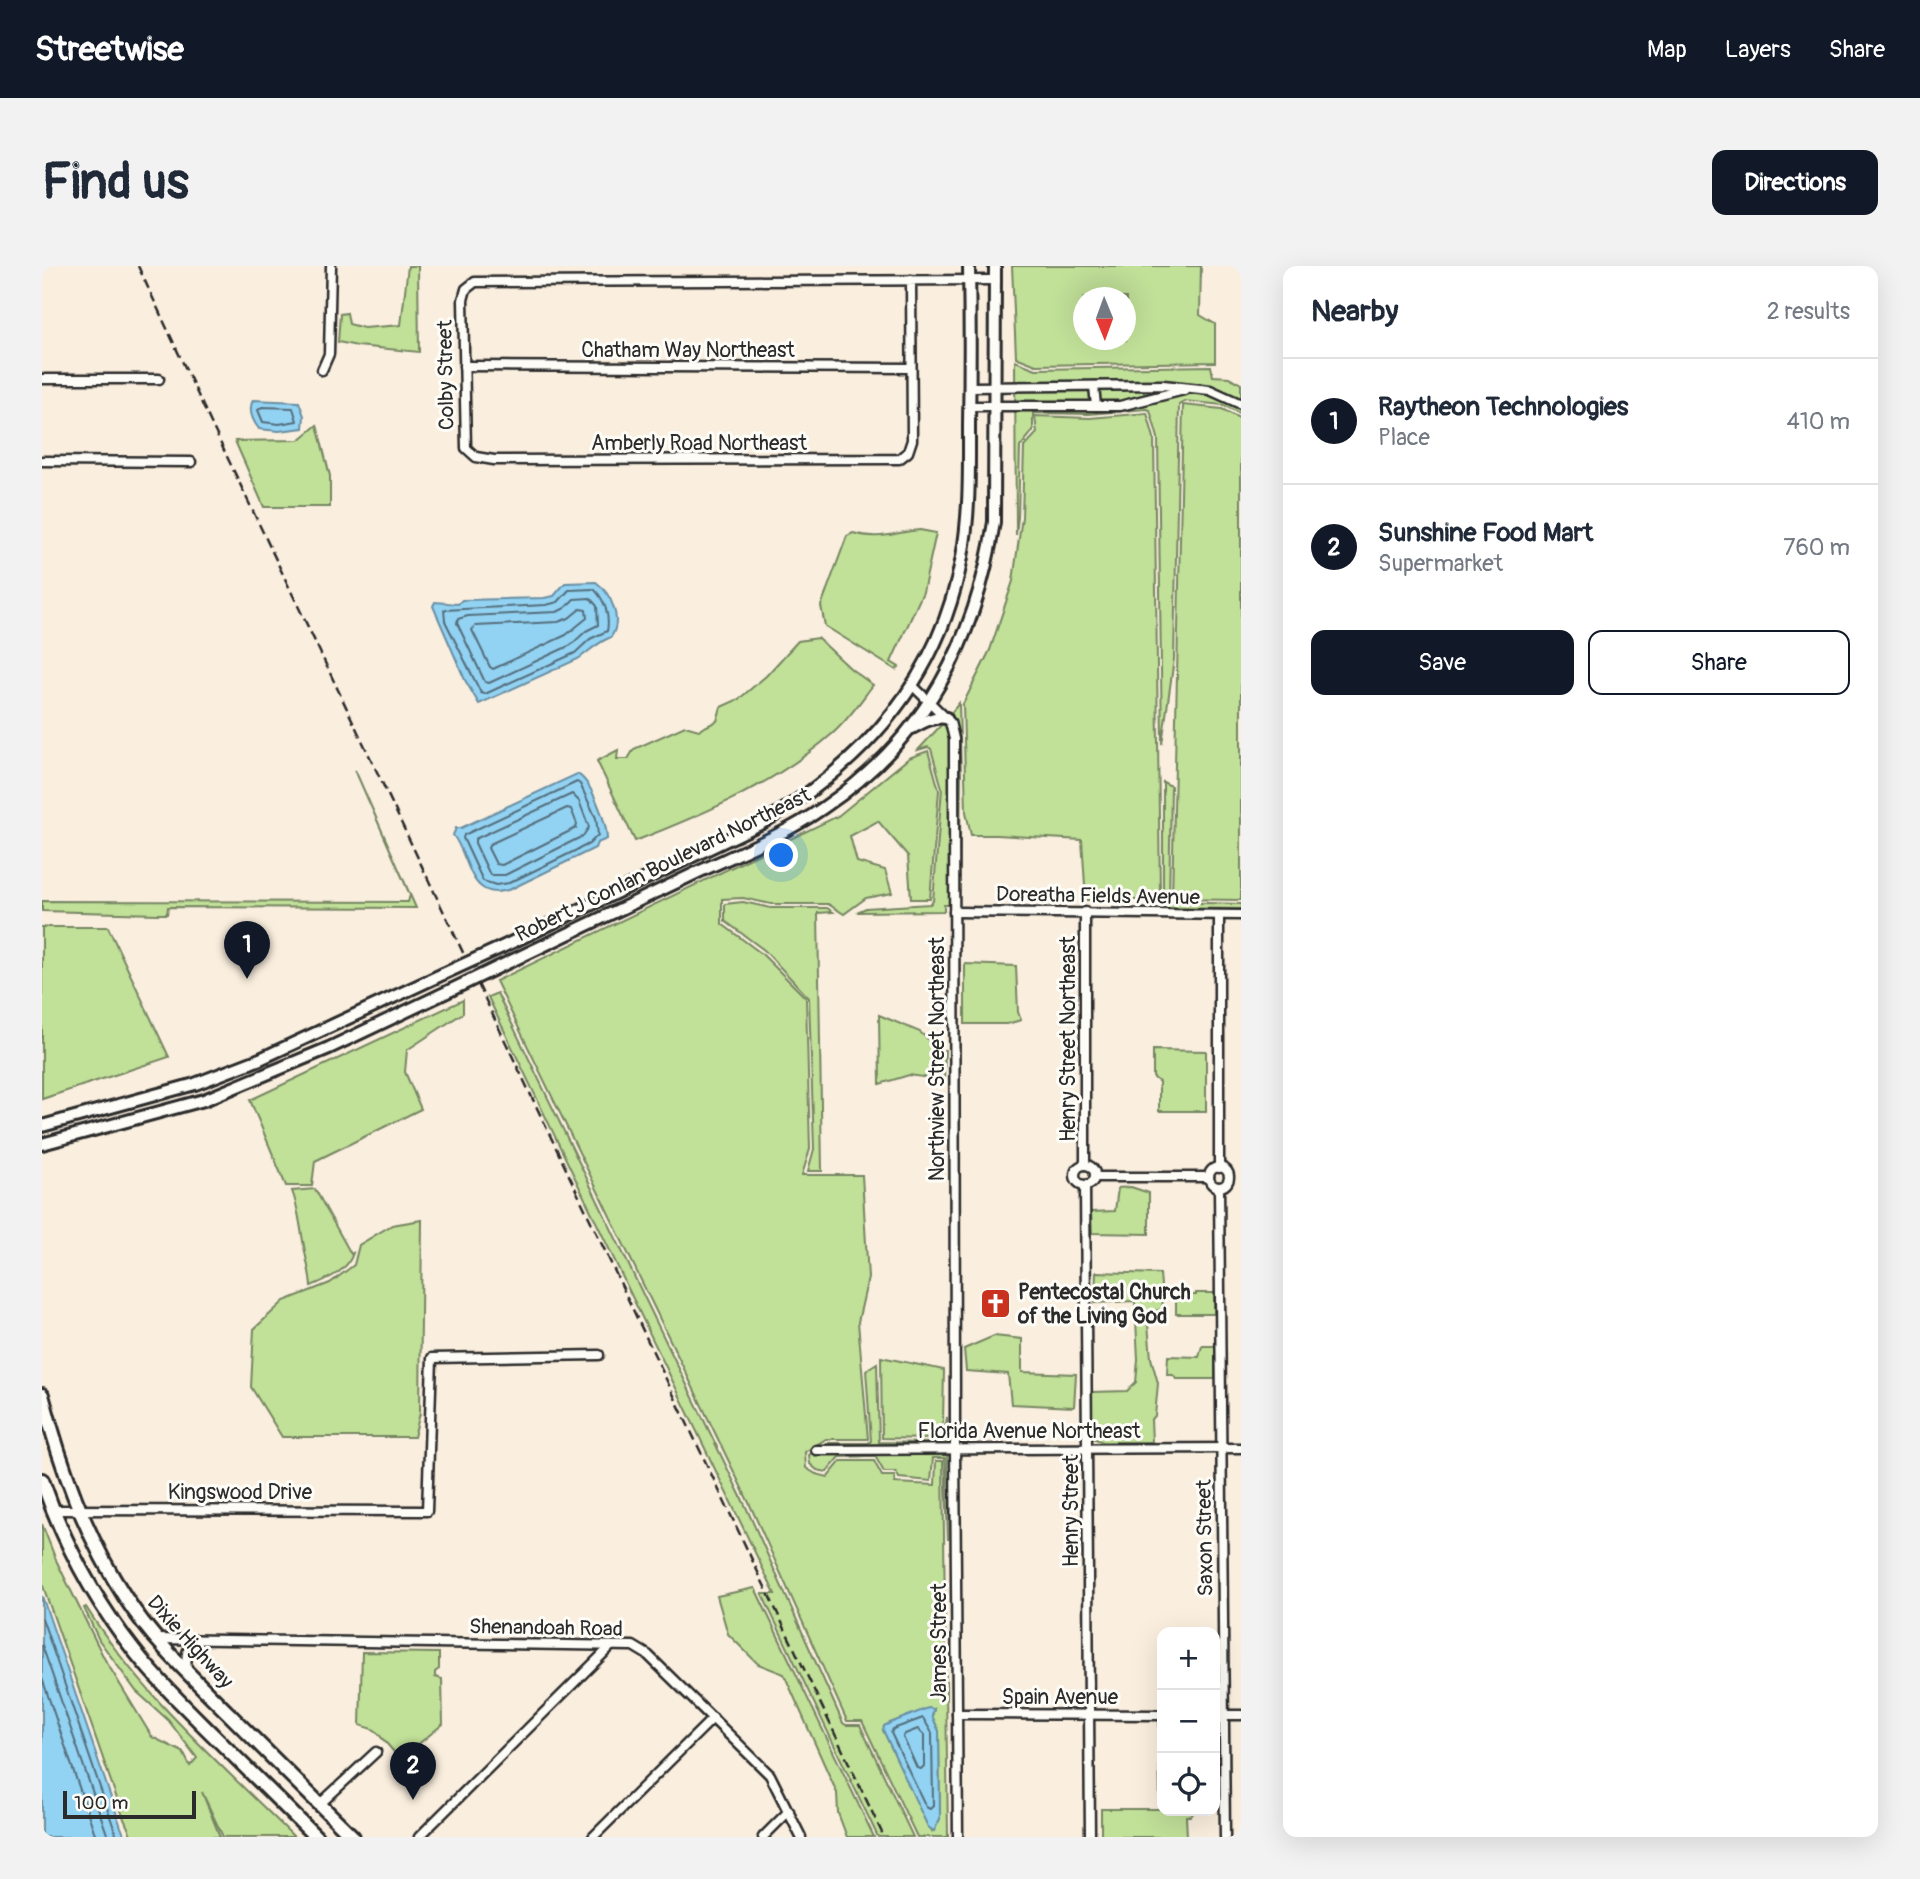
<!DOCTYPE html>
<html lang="en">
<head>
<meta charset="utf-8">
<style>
	:root { --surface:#fff; --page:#f2f2f3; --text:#1f2937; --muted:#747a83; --line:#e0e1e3; --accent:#111827 }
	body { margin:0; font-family:Pangolin,sans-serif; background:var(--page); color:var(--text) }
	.controls { position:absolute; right:21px; bottom:21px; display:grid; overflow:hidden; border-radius:14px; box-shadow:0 7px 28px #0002 }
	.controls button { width:63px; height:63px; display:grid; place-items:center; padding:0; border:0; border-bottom:2px solid var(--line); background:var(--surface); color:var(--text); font:35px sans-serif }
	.compass { position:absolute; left:1031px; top:21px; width:63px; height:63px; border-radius:50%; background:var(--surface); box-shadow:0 7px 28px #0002; rotate:179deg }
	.scale { position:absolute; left:21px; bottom:18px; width:133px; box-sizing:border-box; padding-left:7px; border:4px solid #2b2b2b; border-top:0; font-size:19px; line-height:24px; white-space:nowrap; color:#2b2b2b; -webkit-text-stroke:5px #fdfcf7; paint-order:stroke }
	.you { position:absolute; left:740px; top:590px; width:24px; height:24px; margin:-18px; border:5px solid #fff; border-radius:50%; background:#1a73e8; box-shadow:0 0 0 10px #1a73e833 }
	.badge { display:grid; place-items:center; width:46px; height:46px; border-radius:50%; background:var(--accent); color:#fff; font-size:23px; font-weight:700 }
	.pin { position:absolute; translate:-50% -58px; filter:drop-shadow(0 2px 4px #0008) }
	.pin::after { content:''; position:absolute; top:37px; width:24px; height:21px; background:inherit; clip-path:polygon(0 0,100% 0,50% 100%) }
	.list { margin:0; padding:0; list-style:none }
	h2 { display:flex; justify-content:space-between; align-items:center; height:91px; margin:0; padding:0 28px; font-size:30px }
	h2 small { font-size:23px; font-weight:400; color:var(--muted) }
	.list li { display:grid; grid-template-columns:46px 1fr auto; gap:21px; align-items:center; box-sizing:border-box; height:126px; padding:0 28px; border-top:2px solid var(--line) }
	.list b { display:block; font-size:26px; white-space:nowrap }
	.list p { margin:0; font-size:23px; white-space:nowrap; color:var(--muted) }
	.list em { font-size:23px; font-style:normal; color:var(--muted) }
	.actions { display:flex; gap:14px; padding:21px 28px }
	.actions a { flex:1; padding:16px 0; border:2px solid var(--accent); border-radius:14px; text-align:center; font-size:24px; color:var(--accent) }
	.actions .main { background:var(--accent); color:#fff }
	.icon { flex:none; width:38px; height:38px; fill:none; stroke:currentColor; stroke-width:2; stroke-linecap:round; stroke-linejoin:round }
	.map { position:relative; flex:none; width:1199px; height:1571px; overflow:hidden; border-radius:14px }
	header { display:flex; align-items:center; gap:42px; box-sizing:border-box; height:98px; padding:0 35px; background:var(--accent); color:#fff }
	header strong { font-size:33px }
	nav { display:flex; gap:38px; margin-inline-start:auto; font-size:24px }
	.intro { display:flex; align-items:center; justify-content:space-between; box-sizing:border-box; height:168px; padding:0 42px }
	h1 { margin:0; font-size:49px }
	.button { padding:18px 32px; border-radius:14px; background:var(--accent); color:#fff; font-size:24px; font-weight:700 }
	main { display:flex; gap:42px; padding:0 42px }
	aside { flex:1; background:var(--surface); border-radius:14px; box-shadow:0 7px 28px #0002 }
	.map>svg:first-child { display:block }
	.green { fill:#c1e098; stroke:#768662; stroke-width:2; fill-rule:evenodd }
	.water { fill:#92d2f3; stroke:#698fa3; stroke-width:2 }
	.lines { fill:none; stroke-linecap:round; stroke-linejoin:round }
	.shore { stroke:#546e7b; stroke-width:2 }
	.minor-casing { stroke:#2b2b2b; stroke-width:13 }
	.secondary-casing { stroke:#2b2b2b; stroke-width:16 }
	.primary-casing { stroke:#2b2b2b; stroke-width:18 }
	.minor { stroke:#fdfcf7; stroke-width:8 }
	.secondary { stroke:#fdfcf7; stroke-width:10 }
	.primary { stroke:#fdfcf7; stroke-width:12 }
	.rail { stroke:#2b2b2b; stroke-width:2.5; stroke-dasharray:10 5; stroke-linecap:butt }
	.secondary-bridge-casing { stroke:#2b2b2b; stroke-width:16; stroke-linecap:butt }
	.secondary-bridge { stroke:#fdfcf7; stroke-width:10 }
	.labels { text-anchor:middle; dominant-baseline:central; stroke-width:6; stroke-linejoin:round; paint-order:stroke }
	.street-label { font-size:21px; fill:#2b2b2b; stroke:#fdfcf7 }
	.poi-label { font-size:21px; font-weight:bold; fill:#2b2b2b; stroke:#fdfcf7; text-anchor:start }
</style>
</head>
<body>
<header>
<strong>Streetwise</strong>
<nav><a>Map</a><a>Layers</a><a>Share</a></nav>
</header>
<div class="intro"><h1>Find us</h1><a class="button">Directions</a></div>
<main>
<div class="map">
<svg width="1199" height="1571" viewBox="0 0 1199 1571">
	<rect width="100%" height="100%" fill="#faeede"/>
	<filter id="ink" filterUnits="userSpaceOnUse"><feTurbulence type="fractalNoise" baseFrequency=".0143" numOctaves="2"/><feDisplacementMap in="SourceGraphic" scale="14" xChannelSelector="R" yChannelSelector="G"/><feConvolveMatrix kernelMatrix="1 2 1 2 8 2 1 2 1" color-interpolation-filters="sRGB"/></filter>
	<g filter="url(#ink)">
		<g class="green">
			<path d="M366,0h10l1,86 -62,-6 -19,-4 2,-28 7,-1 2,11 15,4 37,-3z"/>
			<path d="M970,0h189l-1,49 15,9v38l-179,3 -20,-8zM1042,32h42v42h-42z"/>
			<path d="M973,95l21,8 175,-3 2,10 16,1 12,7v30l-18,-9 -39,-4 -5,4 -5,254 -12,85 -4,-306 -8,-28 -4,-1 -57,5 -56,-1v18l-13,16 -2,70 -2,18z"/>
			<path d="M1141,139l39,4 19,10v481l-69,-1z"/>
			<path d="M1105,147l7,25 6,454 -6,8h-68l-4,-60 -85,-5h-26l-5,-23 -3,-108 27,-54 23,-69 9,-64 2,-70 13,-14 -2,-17 55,2z"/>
			<path d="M275,159l13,51v31h-66l-29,-66 64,-1z"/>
			<path d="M878,264l16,3 -13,59 -32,70 8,5 -3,3 -71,-44 -4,-20 26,-70 6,-3c28,8 40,-1 67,-3z"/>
			<path d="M776,372l33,31 22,16c-13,17 -25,35 -41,49 -57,50 -128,80 -197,107l-38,-80 21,-11 -1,9h11l6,-10 51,-23 14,4 18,-9 4,-14 18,-8 27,-23 32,-35z"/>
			<path d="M917,437l2,72 -2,130h-15v6l-87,1 9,-4 64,-4 3,-3 9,-113 -11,-39 -3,-2 -10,3 25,-27 7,1v-10z"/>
			<path d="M886,485l11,39 -9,109h-19l-3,-43 -30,-35 -28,15 7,26 28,8 7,23 -26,5 -22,16 -16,-10h-57l-28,-6 -21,1v25l40,30 44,44 4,151 -8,26h60l6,103 -10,44 10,117h-42l-21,13 1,16 10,6 12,3 13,-16h33l8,15h13v7l40,2 1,-24h7l5,376h-31l-55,-116h-15l-97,-216 -254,-524 342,-165 71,-58zM892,1443l-2,7 7,15 1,88 -8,12 -49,-101z"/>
			<path d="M313,504l61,138 -248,-1 -1,7h-9l-116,-3v-10l366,1 2,-7z"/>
			<path d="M1121,516l8,4 -2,116 72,2v5l-78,-1z"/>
			<path d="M701,636l28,6h56l6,4 -15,1 4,258h-14l6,-22 -5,-151 -45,-48 -39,-29v-17z"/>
			<path d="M0,661h66l61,130 -127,42z"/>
			<path d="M923,698l51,2 2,46 3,8 -14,4h-42z"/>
			<path d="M455,727l249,514 97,216 3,2h14l53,112h-35l-116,-243h13l-287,-597z"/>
			<path d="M421,734v13l-56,37 -2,22 16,37 -106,52 -3,25h-26l-36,-86z"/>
			<path d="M837,749l41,17 20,18h5l-1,30 -35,-5 -29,9z"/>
			<path d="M1111,784l53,1v60h-47v-29l-6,-5z"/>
			<path d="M1089,921l18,6v41l-57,-1 -1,-21 24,-1 3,-23z"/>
			<path d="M273,923l36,65 2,-1c-5,18 -27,27 -42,33 -1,-15 -5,-26 -7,-40 -4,-19 -5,-37 -12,-55z"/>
			<path d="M380,954l-2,193 -6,24h-132l-31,-50 3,-58 30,-28 46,-18 24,-18 5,-20 33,-20z"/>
			<path d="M1054,1006l64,2 3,35 -16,4 4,45 7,25 -3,33 -4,3 1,23h-49l-8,-3 -3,-8v-39l35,-1 9,-9 2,-23 -3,-58 -40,2z"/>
			<path d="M1154,1027h18v21h-38v-19h20z"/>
			<path d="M952,1070l28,3v33l54,2 -2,33 -63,-3 -3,-30 -42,-3 -2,-22z"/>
			<path d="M1160,1080h13v33h-39l-3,-4h-6l1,-19 31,1z"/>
			<path d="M839,1091l63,13 -1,52 -12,17 -49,-1z"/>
			<path d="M835,1097l2,79 53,1 14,-19 1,-7 1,123 -3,-82h-12l-2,23 -32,-3 -3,-6h-12l-9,-16 -35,1 -13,15 -10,-2 -7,-6 -1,-9 18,-12h41l3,-2 -5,-71z"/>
			<path d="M0,1258l14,36 48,98 48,79 31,15 7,14 7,-8 -29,-38 -32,-29 -37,-51 -15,-32 2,-1c55,88 135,157 208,230h-71l-21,-45 18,45h-88l-8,-18 -82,-236z"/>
			<path d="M713,1322l119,249h-27l-9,-24 -1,-20 -53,-119 -26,-10 -30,-30 -11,-38z"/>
			<path d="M320,1386l77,1v16l-4,3v5l7,2 1,45 -43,35 -25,-29 -15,-5z"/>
			<path d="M1117,1455h3v90l32,1 -3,4h-5l1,21h-86v-28h59z"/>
		</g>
		<g class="water">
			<path d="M211,134l46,2 5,14 -1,12 -24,3 -20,-2c-7,-9 -11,-19 -6,-29z"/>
			<path d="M554,316c15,11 27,38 15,55 -16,7 -20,13 -33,22l-99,45 -14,-24 -32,-74 2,-4 23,2 4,-4 82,-2 10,-2 11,-13z"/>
			<path d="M535,508c14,6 30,49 30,65l-10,4 -2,5 -84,41c-42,15 -40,-30 -58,-54l3,-7h5z"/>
			<path d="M0,1330l79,231 4,10h-83z"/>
			<path d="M886,1442l6,1 -2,7 7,15 1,88 -6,12 -6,-4 -45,-97 1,-4 6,-3z"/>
		</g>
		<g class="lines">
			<g class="shore">
				<path d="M220,141l31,1 4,13 -18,3 -16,-2 -5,-12z"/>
				<path d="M552,323c11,11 16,27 13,42l-17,8 -15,14 -90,41 -4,-1 -36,-72 -1,-11 102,-5 12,-3 11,-12z"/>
				<path d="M548,332l7,8 1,19 -12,6 -15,14 -82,38 -4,-1 -28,-59 1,-4 10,-3 89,-4 8,-4 9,-9z"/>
				<path d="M538,343l6,1 1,8 -21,17 -73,34 -3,-2 -18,-37 3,-4 83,-4 11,-4z"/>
				<path d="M535,516l3,2 16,34 2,17 -9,9 -80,39 -13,2 -13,-4 -20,-43 1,-3z"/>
				<path d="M530,528l7,7 10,26 -6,9 -78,39h-15l-15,-32v-4z"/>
				<path d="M525,542l4,1 6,15 -1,4 -74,37 -6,-1 -8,-16 2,-4z"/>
				<path d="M0,1352l75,219"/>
				<path d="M0,1379l66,192"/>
				<path d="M0,1412l54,159"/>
				<path d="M881,1452l9,15 1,73 -3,3 -4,-2 -35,-74 2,-4z"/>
				<path d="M876,1463l6,6v31l-3,3 -4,-1 -14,-31 2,-3z"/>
			</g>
			<defs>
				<g id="minor">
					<path d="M869,14l1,160 -4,12 -9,7 -405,1 -18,-3 -10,-9 -3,-148 3,-11 9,-7 521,-2"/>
					<path d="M422,100l447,2"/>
					<path d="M280,104l7,-16 2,-88"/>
					<path d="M0,113h117"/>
					<path d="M1052,120l2,20"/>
					<path d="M927,121l194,-2 47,5 31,14"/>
					<path d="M927,140h151l64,-16"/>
					<path d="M0,195l149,1"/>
					<path d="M870,419l38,37 4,17 1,710 3,388"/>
					<path d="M912,646l287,3"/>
					<path d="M1043,646v253"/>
					<path d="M1177,649v253"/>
					<circle cx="1043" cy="909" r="10"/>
					<circle cx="1177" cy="911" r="10"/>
					<path d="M1053,911h114"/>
					<path d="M1043,919l5,652"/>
					<path d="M1177,921l6,650"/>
					<path d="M774,1184l425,-2"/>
					<path d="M10,1244l375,1 5,-153 167,-3"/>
					<path d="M113,1373l478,7 15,9 122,120 31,62"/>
					<path d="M145,1406c-1,-15 -3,-25 12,-32"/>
					<path d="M915,1448l205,1"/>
					<path d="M1173,1449h26"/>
					<path d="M278,1538l56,-52"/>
					<path d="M377,1571l192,-191"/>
					<path d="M551,1571l120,-119"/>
					<path d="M721,1571l26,-26"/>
				</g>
				<g id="secondary">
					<path d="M870,462c11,-6 21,-12 34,-10"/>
					<path d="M460,681l260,-124c104,-61 178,-145 200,-266 8,-44 7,-88 7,-132 1,-53 1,-106 0,-159"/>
					<path d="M467,696c63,-30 125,-59 187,-89 43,-20 88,-38 127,-65 102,-69 153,-167 171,-286l1,-256"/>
					<path d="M0,860l153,-42 65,-25 183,-85"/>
					<path d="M0,878l162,-44 125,-52 122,-58"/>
				</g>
				<g id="primary">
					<path d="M0,1129c19,72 43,140 83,202 28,44 66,79 103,116 41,41 83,83 125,124"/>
					<path d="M0,1214c21,61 51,118 91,169 24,31 52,58 80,86 34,34 69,68 103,102"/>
				</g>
			</defs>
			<use href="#minor" class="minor-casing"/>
			<use href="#secondary" class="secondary-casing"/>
			<use href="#primary" class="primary-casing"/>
			<use href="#minor" class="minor"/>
			<use href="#secondary" class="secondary"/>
			<use href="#primary" class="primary"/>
			<path class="rail" d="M96,0l72,155 674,1416"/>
			<defs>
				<g id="secondary-bridge">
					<path d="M401,708l59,-27"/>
					<path d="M409,724l58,-28"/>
				</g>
			</defs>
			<use href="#secondary-bridge" class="secondary-bridge-casing"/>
			<use href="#secondary-bridge" class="secondary-bridge"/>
		</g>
	</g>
	<defs>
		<symbol id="church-square" viewBox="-11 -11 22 22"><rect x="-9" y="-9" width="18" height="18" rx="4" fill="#c8321e" stroke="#fdfcf7"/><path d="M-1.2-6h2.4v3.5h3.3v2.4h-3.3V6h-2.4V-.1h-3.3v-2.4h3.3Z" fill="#fff"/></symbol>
	</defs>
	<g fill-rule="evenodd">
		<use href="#church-square" x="936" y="1020" width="35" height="35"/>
	</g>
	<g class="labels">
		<g class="street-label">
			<text x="646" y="84">Chatham Way Northeast</text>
			<text transform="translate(404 109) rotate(-91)">Colby Street</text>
			<text x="657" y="177">Amberly Road Northeast</text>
			<text transform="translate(621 599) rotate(-26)">Robert J Conlan Boulevard Northeast</text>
			<text transform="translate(1056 630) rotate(1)">Doreatha Fields Avenue</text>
			<text transform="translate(1026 773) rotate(-90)">Henry Street Northeast</text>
			<text transform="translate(895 793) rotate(-90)">Northview Street Northeast</text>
			<text x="987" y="1165">Florida Avenue Northeast</text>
			<text x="198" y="1226">Kingswood Drive</text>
			<text transform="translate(1029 1245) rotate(-90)">Henry Street</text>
			<text transform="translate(1163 1272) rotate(-91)">Saxon Street</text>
			<text transform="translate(504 1362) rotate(1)">Shenandoah Road</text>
			<text transform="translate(148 1376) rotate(48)">Dixie Highway</text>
			<text transform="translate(897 1377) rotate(-90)">James Street</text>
			<text x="1018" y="1431">Spain Avenue</text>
		</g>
		<g class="poi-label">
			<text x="976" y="1026">Pentecostal Church<tspan x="976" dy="24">of the Living God</tspan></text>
		</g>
	</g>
</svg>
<div class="controls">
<button>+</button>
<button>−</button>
<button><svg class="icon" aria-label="locate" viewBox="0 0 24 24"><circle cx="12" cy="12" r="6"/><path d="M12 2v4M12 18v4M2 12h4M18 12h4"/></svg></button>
</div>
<svg class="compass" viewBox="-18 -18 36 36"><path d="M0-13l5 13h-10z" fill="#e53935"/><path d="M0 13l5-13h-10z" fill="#747a83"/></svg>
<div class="scale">100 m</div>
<div class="you"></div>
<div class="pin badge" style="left:205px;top:713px">1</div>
<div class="pin badge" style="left:371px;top:1534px">2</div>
</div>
<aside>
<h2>Nearby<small>2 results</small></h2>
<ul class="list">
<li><span class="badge">1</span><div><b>Raytheon Technologies</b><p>Place</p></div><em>410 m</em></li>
<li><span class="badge">2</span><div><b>Sunshine Food Mart</b><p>Supermarket</p></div><em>760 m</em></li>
</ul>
<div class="actions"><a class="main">Save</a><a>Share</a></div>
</aside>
</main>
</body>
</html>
